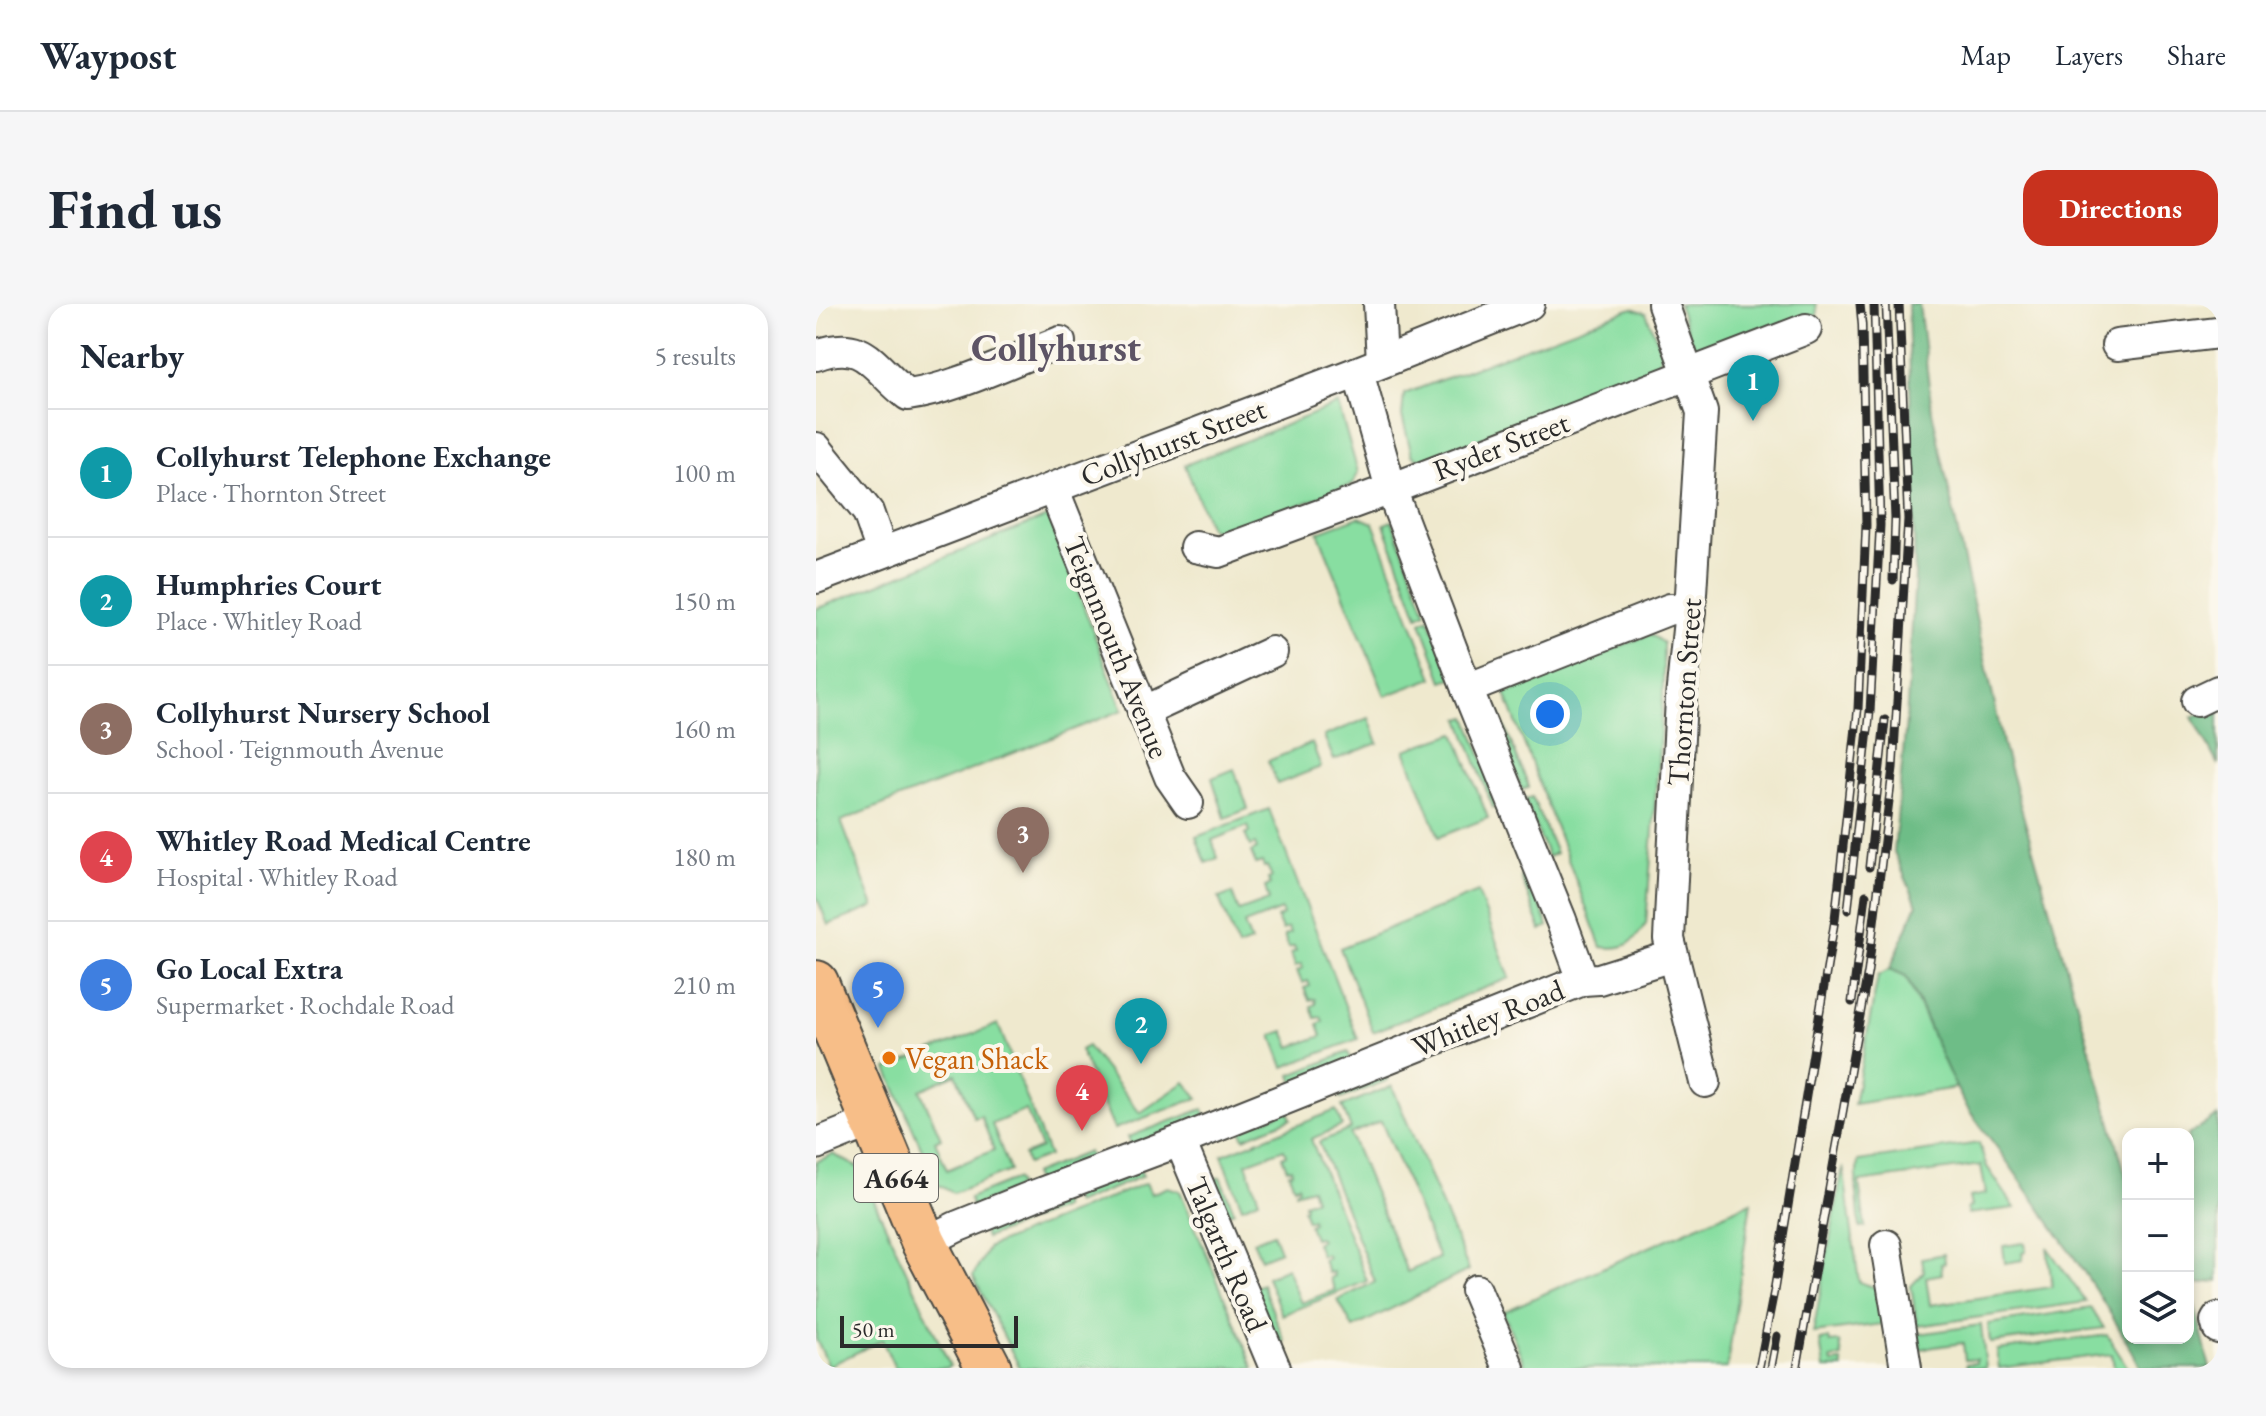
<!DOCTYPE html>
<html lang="en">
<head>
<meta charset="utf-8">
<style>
	:root { --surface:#fff; --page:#f6f6f7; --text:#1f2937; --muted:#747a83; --line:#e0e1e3; --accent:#c8321e }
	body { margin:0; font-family:"EB Garamond",serif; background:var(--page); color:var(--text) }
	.controls { position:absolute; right:24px; bottom:24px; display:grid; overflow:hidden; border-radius:16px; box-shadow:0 4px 12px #0003 }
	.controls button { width:72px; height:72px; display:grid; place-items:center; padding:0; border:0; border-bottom:2px solid var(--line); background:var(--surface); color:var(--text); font:40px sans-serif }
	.scale { position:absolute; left:24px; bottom:20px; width:178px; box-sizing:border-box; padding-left:8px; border:4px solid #2b2b2b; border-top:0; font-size:22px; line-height:28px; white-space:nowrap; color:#2b2b2b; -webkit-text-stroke:6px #fbf7ec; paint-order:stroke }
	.you { position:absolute; left:734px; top:410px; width:28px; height:28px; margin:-20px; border:6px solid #fff; border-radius:50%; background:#1a73e8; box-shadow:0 0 0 12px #1a73e833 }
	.badge { display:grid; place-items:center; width:52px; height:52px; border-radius:50%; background:var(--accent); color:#fff; font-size:26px; font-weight:700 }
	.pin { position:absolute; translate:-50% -66px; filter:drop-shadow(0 2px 4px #0008) }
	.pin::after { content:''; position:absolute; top:42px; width:28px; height:24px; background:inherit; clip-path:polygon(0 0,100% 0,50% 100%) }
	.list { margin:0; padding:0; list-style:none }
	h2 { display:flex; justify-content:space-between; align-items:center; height:104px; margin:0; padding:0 32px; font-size:34px }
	h2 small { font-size:26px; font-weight:400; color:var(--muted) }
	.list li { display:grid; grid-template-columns:52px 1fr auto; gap:24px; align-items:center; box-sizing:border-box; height:128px; padding:0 32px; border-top:2px solid var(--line) }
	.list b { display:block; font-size:30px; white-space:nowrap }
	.list p { margin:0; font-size:26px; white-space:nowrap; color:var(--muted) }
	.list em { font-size:26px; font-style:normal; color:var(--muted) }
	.icon { flex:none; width:44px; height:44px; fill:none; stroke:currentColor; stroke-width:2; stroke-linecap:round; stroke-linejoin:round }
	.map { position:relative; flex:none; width:1402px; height:1064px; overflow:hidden; border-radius:24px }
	header { display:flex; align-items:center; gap:48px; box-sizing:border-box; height:112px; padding:0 40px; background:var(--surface); border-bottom:2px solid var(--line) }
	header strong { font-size:38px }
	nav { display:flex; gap:44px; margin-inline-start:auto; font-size:28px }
	.intro { display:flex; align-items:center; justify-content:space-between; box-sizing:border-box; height:192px; padding:0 48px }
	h1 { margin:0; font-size:56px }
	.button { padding:20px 36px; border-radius:24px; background:var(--accent); color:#fff; font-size:28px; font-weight:700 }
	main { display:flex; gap:48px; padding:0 48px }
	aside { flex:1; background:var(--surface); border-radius:24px; box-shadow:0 4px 12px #0003 }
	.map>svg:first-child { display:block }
	.green { fill:#88dea1; stroke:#5a8466; stroke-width:2; fill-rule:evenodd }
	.forest { fill:#6ebd87; stroke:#4c7459; stroke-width:2 }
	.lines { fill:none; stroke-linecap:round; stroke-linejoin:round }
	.minor-casing { stroke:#484843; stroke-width:34 }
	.highway-casing { stroke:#484843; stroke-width:48 }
	.minor { stroke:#fff; stroke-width:30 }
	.highway { stroke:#f7be88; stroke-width:44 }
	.rail-casing { stroke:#2b2b2b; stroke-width:9 }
	.rail { stroke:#fbf7ec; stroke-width:6; stroke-dasharray:18; stroke-linecap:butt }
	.food-dot { fill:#e8710a; stroke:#fbf7ec; stroke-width:3 }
	.labels { text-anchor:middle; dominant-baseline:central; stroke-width:8; stroke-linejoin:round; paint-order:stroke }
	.shield { fill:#fbf7ec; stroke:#696865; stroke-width:2 }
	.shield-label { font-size:28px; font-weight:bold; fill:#2b2b2b }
	.street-label { font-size:30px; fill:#2b2b2b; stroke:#fbf7ec }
	.food-label { font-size:30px; fill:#c56008; stroke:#fbf7ec; text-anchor:start }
	.district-label { font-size:38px; font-weight:bold; fill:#5d5465; stroke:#fbf7ec }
</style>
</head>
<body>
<header>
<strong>Waypost</strong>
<nav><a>Map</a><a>Layers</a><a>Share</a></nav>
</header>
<div class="intro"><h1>Find us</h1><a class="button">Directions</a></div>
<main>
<aside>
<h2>Nearby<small>5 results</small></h2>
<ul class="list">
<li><span class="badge" style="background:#0f9aa8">1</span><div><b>Collyhurst Telephone Exchange</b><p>Place · Thornton Street</p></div><em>100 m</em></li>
<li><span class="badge" style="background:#0f9aa8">2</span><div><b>Humphries Court</b><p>Place · Whitley Road</p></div><em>150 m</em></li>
<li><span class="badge" style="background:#8d6e63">3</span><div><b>Collyhurst Nursery School</b><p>School · Teignmouth Avenue</p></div><em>160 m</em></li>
<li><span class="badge" style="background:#e0444e">4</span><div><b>Whitley Road Medical Centre</b><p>Hospital · Whitley Road</p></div><em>180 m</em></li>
<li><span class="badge" style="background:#3f7fe0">5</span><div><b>Go Local Extra</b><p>Supermarket · Rochdale Road</p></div><em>210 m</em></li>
</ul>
</aside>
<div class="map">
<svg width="1402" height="1064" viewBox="0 0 1402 1064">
	<rect width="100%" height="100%" fill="#fbf7ec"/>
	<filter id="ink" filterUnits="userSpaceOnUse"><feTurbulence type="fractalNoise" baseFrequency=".0125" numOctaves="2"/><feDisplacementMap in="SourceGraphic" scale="16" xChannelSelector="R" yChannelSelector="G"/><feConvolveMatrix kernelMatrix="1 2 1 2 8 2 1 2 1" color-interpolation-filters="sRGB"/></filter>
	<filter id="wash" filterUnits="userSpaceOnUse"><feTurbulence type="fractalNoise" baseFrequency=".006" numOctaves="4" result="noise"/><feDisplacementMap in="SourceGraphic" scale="32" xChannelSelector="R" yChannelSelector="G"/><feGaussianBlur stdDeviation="1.8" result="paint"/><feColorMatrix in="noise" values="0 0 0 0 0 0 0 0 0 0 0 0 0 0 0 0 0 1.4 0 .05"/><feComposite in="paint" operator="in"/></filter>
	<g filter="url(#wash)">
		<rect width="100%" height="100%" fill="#efe9ce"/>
		<g class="green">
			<path d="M862,0h138l1,11 -110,37 -10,-1 -4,-5z"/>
			<path d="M816,4l14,5 16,39 -6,16 -232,94 -12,-7 -10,-39 2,-22z"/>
			<path d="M522,100l20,68 -5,12 -127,50 -16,-6 -25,-63z"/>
			<path d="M233,212l74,194 -282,111 33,86 -46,18 -12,-30v-286z"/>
			<path d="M543,213l14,6 60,155 -48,18 -67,-164z"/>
			<path d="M576,217l34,91 -8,4 -34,-92z"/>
			<path d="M613,314l23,60 -9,3 -22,-59z"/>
			<path d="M834,330l13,9v52l-17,229c-14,20 -19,26 -45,23l-96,-254z"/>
			<path d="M681,404l32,79 -7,3 -32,-80z"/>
			<path d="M651,413l33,88 -7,3 -33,-89z"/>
			<path d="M553,414l9,25 -44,17 -10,-24z"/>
			<path d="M639,429l33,85 -49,19 -34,-87z"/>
			<path d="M496,439l9,24 -44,17 -9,-23z"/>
			<path d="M418,465l14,40 -23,9 -13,-40z"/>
			<path d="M716,493l24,56 -8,4 -23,-57z"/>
			<path d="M453,505l89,230 -74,28 -12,-32 12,-4 7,16 31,-11 -4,-12 5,-3 -2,-4 -6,1 -4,-12 5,-2 -1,-5 -6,1 -5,-12 6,-2 -2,-5 -6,2 -5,-12 6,-3 -2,-4 -6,2 -4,-13 5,-2 -2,-5 -5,2 -5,-12 6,-3 -2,-5 -6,2 -5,-12 6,-3 -2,-5 -37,14 7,18 -13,5 -19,-49 13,-5 7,18 30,-11 -4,-13 5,-2 -2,-6 4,-1 -5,-12 -3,1 -2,-5 -6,2 -5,-12 6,-3 -2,-5 -5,2 -5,-12 5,-2 -2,-6 -36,14 6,18 -12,5 -10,-26z"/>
			<path d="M712,570l20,52 -7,4 -20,-53z"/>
			<path d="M662,588l32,86 -137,54 -33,-84z"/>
			<path d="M1074,665l16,7 50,112 -102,16 24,-128z"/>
			<path d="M182,720l51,132 -22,8 -3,-9 17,-7 -15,-38 -34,14 18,47 -57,22 -16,-9 -50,-115zM140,770l18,44 7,-2 13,34 -47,20 -12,-29 6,-3 -21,-48z"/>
			<path d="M271,742l53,67 45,-31 13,16 -84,31 -34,-79z"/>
			<path d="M532,748l3,8 -57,23 -3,-8z"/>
			<path d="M568,768l4,8 -47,19 -3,-8z"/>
			<path d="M576,782l77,184 -116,58 -15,-28 37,-18 -56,-140 32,-13 -9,-23zM565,817l58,137 -32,14 -57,-138z"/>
			<path d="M387,805l3,8 -75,28 -3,-8z"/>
			<path d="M520,806l6,16 -31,13 56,142 -85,34 -15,-38 20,-9 14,35 34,-13 -5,-12 4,-2 -1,-4 -5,1 -5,-13 5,-2 -2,-4 -5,2 -5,-13 5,-3 -2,-3 -5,1 -5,-13 4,-2 -1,-4 -5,2 -4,-12 2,-1 -1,-5 11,-4 -4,-11 -16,5v-2l4,-3 -1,-3 -4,2 -5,-14 3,-1 -1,-4 -4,1 -5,-12 4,-2 -2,-6 -38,14 13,37 -17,7 -20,-52z"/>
			<path d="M472,807l3,8 -47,19 -4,-9z"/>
			<path d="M1163,839l7,22 29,43 -47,6 -1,-6 4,-1 -2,-10 17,-3 -5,-29 -122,17 6,45 -5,1 -4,-45 2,-22z"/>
			<path d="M272,848l4,9 -53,20 -4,-2 -2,-5z"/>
			<path d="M17,850l26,14 91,198 -4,2h-51l-13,-28 -53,26 -13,-27v-177z"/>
			<path d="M1027,863l16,115 18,6 6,36 -70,9z"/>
			<path d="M323,864l4,8 -68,28 -3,-9z"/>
			<path d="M404,873l14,34 -8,4 -13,-35z"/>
			<path d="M200,875l2,6 -4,4 -42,18 -3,-9z"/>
			<path d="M330,879l5,11 17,-7 12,4 74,177h-234l-47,-92 16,-29z"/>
			<path d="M245,896l2,8 -77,30 -3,-9z"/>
			<path d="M935,898l-24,166h-201l-23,-56z"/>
			<path d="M457,929l7,18 -19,8 -8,-18z"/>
			<path d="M1209,939l1,8 -4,1 1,8 -18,3 -2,-17z"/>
			<path d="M1231,943l39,55 -169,24 -6,-40 13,-14 -2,-14 22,-4 1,9 -4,1 1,10 -16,3 4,28 122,-18z"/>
			<path d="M446,980l23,58 -8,4 -22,-59z"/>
			<path d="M1275,1004l13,20 -114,15 -2,-19z"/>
			<path d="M1165,1021l5,43h-19l-1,-4 10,-1v-4l-11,1 -2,-17 -43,6 -2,-15z"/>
			<path d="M1291,1031l21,33h-14l-2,-14 -113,14 -2,-18z"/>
			<path d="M1013,1035l1,4 10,-1 2,15 -11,2 1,4 10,-1 1,6h-19l-4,-28z"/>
		</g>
		<g class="forest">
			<path d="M1092,0h11l13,107 72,337 122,428 2,-1v163h60v-203l30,-19v165l-28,4 20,83h-69c-39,-76 -91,-145 -140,-215 -12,-17 -26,-32 -36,-49 -24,-41 -37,-86 -59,-128l-16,-7 27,-65 -23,-52 12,-131 9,-145z"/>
			<path d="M1401,402l1,2v57l-25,-48z"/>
		</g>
	</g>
	<g filter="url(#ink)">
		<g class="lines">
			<defs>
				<g id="minor">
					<path d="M563,0l3,58"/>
					<path d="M847,0l39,108 -12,198 -9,88 -12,241 36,143"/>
					<path d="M1301,41l101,-12"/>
					<path d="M0,51c51,-18 57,14 92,40 50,-7 104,-35 152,-53"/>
					<path d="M542,68l33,117 76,200 94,231 22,60"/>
					<path d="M0,144l52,64 14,40"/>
					<path d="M237,184l117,289 18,26"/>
					<path d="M379,243l24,5 172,-63 415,-160"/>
					<path d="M0,274l542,-206 171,-68"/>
					<path d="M651,385l203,-80 20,1"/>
					<path d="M1381,397l21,-10"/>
					<path d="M327,408l129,-60"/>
					<path d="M364,837l95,227"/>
					<path d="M0,840l57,-23"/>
					<path d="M108,939l32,-16 77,-31 147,-55 403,-161 16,-1 73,-23"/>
					<path d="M1070,941l20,123"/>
					<path d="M660,986l33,78"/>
					<path d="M1402,1014l-2,3 2,7"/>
				</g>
				<path id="highway" d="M0,679l108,260 65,125"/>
			</defs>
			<use href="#minor" class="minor-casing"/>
			<use href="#highway" class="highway-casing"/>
			<use href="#minor" class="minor"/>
			<use href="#highway" class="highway"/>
			<defs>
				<g id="rail">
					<path d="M1070,0l9,215 -2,61"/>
					<path d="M1053,563l16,-147"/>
					<path d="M1032,606l22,-198 10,-187 -6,-221"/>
					<path d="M1036,698l14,-107"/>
					<path d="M943,1064l15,-77 61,-372 23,-210 8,-184 -4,-200 -2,-21"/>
					<path d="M955,1064l6,-32"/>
					<path d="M981,1064l71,-397 25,-203 15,-249 -9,-215"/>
				</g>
			</defs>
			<use href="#rail" class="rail-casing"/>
			<use href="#rail" class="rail"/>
		</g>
	</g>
	<circle class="food-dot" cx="73" cy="754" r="8"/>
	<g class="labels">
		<rect class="shield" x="38" y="850" width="84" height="48" rx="6"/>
		<g class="shield-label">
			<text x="80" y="874">A664</text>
		</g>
		<g class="street-label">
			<text transform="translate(357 138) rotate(-21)">Collyhurst Street</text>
			<text transform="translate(685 142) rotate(-21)">Ryder Street</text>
			<text transform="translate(301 343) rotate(68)">Teignmouth Avenue</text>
			<text transform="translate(868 388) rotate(-86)">Thornton Street</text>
			<text transform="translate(672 714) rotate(-22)">Whitley Road</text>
			<text transform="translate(411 950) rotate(67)">Talgarth Road</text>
		</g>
		<g class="food-label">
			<text x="89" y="754">Vegan Shack</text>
		</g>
		<g class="district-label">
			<text x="240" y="43">Collyhurst</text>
		</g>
	</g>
</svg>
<div class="controls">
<button>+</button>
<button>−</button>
<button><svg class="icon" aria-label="layers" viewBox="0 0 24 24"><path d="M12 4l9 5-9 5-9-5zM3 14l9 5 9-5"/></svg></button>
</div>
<div class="scale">50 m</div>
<div class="you"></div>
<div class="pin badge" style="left:937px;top:117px;background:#0f9aa8">1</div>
<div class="pin badge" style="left:325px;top:760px;background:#0f9aa8">2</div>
<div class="pin badge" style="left:207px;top:569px;background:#8d6e63">3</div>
<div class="pin badge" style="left:266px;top:827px;background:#e0444e">4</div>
<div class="pin badge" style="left:62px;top:724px;background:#3f7fe0">5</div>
</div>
</main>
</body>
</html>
